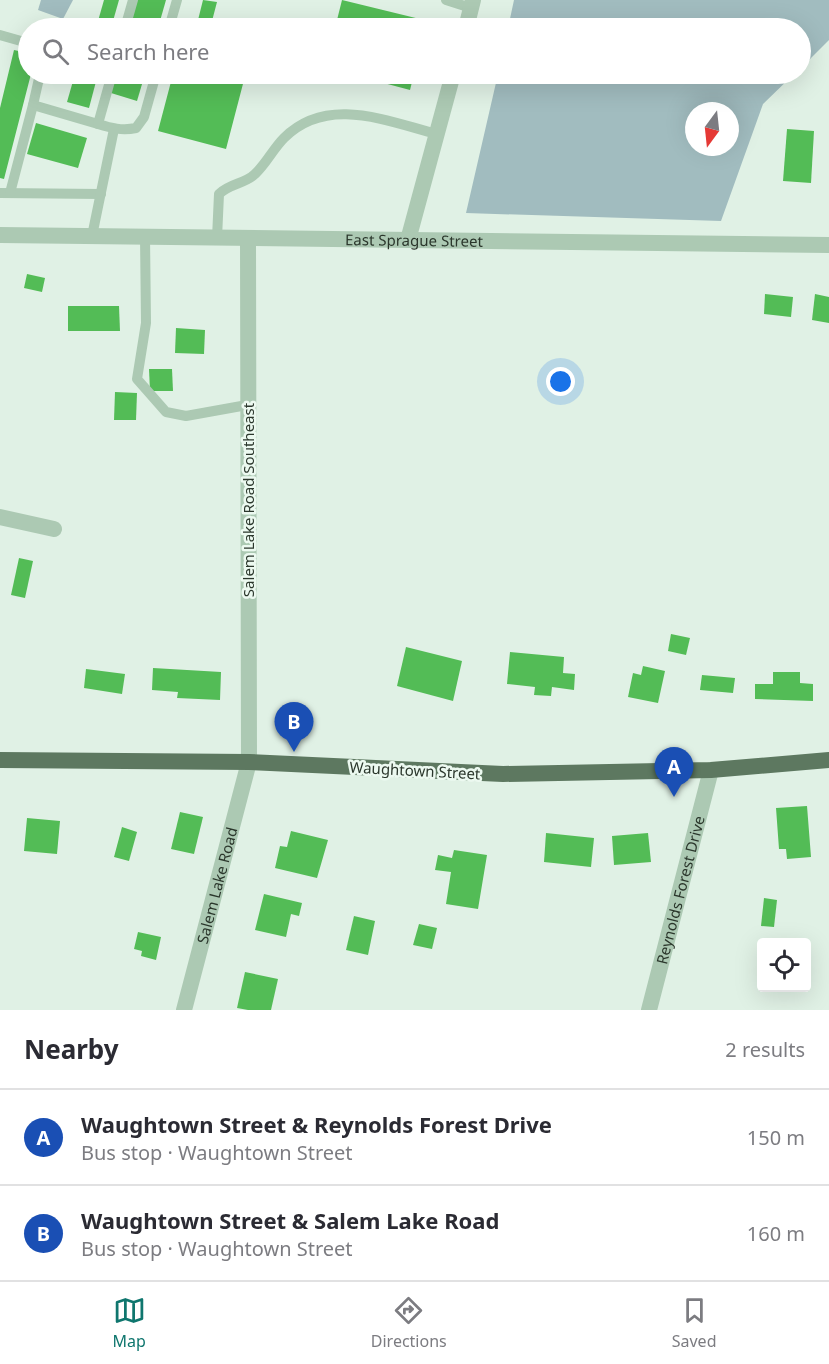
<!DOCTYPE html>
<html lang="en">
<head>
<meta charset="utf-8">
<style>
	:root { --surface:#fff; --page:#f7f7f7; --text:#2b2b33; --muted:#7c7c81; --line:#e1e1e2; --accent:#0f766e }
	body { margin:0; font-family:"Noto Sans",sans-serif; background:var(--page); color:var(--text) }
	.controls { position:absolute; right:18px; bottom:18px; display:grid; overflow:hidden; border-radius:6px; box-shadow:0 6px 24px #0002 }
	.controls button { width:54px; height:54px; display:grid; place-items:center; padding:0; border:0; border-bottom:2px solid var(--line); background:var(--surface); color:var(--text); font:30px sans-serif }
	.compass { position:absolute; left:685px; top:102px; width:54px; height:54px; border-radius:50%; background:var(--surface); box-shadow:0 6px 24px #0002; rotate:195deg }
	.you { position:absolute; left:561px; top:382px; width:21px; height:21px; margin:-15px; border:4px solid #fff; border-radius:50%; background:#1a73e8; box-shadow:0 0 0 9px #1a73e833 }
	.badge { display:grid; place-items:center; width:39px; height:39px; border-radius:50%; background:var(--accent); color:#fff; font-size:20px; font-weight:700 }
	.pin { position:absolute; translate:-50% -50px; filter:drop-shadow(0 2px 3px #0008) }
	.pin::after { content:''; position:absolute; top:32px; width:21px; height:18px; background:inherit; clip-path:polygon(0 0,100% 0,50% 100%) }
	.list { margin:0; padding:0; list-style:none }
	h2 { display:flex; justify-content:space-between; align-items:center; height:78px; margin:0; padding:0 24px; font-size:26px }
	h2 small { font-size:20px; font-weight:400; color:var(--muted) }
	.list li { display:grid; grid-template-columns:39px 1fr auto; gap:18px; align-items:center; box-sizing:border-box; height:96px; padding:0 24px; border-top:2px solid var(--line) }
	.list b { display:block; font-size:22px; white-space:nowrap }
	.list p { margin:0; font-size:20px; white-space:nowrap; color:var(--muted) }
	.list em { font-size:20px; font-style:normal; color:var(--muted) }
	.icon { flex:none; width:33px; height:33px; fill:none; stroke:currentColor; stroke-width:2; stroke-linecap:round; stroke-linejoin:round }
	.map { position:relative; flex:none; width:829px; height:1010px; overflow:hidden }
	.search { position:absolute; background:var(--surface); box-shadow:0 6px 24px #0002; left:18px; right:18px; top:18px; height:66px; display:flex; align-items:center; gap:15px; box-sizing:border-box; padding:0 21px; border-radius:33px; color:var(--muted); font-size:22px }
	.sheet { height:270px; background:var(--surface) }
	nav { display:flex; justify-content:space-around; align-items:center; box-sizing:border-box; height:84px; border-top:2px solid var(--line); background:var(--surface); font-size:16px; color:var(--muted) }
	nav a { display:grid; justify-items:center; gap:3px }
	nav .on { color:var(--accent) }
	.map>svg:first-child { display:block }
	.green { fill:#a1bcbf; fill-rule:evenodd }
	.building { fill:#53bc56 }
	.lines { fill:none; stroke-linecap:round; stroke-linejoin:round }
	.service { stroke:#acc9b3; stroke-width:10 }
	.minor { stroke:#acc9b3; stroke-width:16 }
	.tertiary { stroke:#acc9b3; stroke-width:16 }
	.primary { stroke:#5d7860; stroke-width:16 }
	.labels { text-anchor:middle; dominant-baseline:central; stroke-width:5; stroke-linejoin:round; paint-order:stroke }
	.street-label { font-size:15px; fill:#2b372c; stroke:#ecf9f0 }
</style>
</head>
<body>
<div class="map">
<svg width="829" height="1010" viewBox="0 0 829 1010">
	<rect width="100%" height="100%" fill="#e0f1e5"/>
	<g class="green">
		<path d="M41,0h32l-10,19 -25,-9z"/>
		<path d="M514,0h315v40l-28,28 -1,-40h-292z"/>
		<path d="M498,74h296l-31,30 -42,117 -255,-8zM694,111h36v36h-36z"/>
	</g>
	<g class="building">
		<path d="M104,0h15l-8,28h-15z"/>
		<path d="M137,0h29l-8,28h-29z"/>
		<path d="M203,0l14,2 -5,19 26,7h-42z"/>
		<path d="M342,0l86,21 -2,7h-91z"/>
		<path d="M14,50l14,3v21h3l-27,105 -4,-1v-70z"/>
		<path d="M75,74h23l-9,34 -22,-6z"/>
		<path d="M116,74h29l-8,27 -26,-8z"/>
		<path d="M173,74h66l-2,5 7,1 -18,69 -68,-18z"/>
		<path d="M350,74h64l-4,16z"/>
		<path d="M36,123l51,15 -9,30 -51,-14z"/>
		<path d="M787,129l27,2 -3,52 -28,-2z"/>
		<path d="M27,274l18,4 -3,14 -18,-4z"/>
		<path d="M765,294l28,3 -2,20 -27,-3z"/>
		<path d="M815,294l14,3v26l-17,-3z"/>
		<path d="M68,306h51l1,25h-52z"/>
		<path d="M176,328l29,2 -1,24 -29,-1z"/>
		<path d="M149,369h23l1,22h-23z"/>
		<path d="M115,392l22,1 -1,27h-22z"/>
		<path d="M19,558l14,3 -8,37 -14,-3z"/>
		<path d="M671,634l19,4 -4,17 -18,-4z"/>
		<path d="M406,647l56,14 -9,40 -56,-15z"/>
		<path d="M510,652l54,5 -1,16 12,1 -1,16 -22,-3 -1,9 -17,-1 1,-8 -28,-3z"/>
		<path d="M643,666l22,5 -7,32 -30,-6 5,-24 8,2z"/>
		<path d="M153,668l68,4 -1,28 -43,-2 1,-6 -26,-2z"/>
		<path d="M86,669l39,5 -3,20 -38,-6z"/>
		<path d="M773,672h27v11l13,1v17l-58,-2v-15h18z"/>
		<path d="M702,675l33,3 -2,15 -33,-3z"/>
		<path d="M807,806l4,51 -24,2 -1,-10h-7l-3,-41z"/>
		<path d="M180,812l23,5 -9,37 -23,-5z"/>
		<path d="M27,818l33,3 -3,33 -33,-3z"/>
		<path d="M122,827l15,5 -8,29 -15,-4z"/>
		<path d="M291,831l37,9 -11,38 -42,-10 5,-22 7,1z"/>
		<path d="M546,833l48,5 -3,29 -47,-5z"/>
		<path d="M648,833l3,29 -37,3 -2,-29z"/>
		<path d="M454,850l33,5 -9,54 -32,-5 5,-32 -16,-2 3,-15 14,3z"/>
		<path d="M264,894l38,9 -3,13 -8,-2 -5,23 -31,-7z"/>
		<path d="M764,898l13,2 -3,27 -13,-1z"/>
		<path d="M354,916l21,5 -7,34 -22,-5z"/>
		<path d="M419,924l18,4 -5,21 -19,-4z"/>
		<path d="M138,932l23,5 -5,23 -15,-4 1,-5 -8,-2z"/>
		<path d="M245,972l33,7 -7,31h-23l-11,-2z"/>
	</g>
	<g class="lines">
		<g class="service">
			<path d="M446,0l25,8"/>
			<path d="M125,28l8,-28"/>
			<path d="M169,28l8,-28"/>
			<path d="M0,35l28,8"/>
			<path d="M40,74l-7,31 65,19"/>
			<path d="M112,74l-14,50c13,4 24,7 38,4l8,-11 12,-43"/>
			<path d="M0,193l101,1"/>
			<path d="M10,193l23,-88"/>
			<path d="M92,236l22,-107"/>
			<path d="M145,236l1,87 -9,56 29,33 20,4 61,-11"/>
			<path d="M217,238l2,-44c11,-11 26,-10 36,-20 11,-10 18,-25 29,-36 43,-43 102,-17 153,-4"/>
		</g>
		<g class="minor">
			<path d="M466,28l7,-28"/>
			<path d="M408,240l45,-166"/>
			<path d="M0,517l54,12"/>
			<path id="s1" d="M184,1010l65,-248 -1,-523"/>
			<path id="s2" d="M649,1010l62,-240"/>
		</g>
		<path class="tertiary" id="s3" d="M0,235l829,10"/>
		<path class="primary" d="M0,760l249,2 254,12 208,-4 118,-10"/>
	</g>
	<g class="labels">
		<g class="street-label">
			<text stroke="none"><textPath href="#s3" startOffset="414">East Sprague Street</textPath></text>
			<text transform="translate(248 500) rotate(-90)">Salem Lake Road Southeast</text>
			<text transform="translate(415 770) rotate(3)">Waughtown Street</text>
			<text stroke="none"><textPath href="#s1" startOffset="129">Salem Lake Road</textPath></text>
			<text stroke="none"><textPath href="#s2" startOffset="124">Reynolds Forest Drive</textPath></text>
		</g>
	</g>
</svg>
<div class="controls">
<button><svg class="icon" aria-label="locate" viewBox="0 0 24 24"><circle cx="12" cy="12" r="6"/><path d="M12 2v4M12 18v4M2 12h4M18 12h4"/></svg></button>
</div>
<svg class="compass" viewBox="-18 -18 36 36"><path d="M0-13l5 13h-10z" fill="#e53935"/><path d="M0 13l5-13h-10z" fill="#7c7c81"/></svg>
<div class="you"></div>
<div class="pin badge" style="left:674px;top:797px;background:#1a4fb4">A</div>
<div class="pin badge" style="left:294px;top:752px;background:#1a4fb4">B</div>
<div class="search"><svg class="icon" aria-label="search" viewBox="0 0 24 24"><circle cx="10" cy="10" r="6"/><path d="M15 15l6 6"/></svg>Search here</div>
</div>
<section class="sheet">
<h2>Nearby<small>2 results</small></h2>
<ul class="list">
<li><span class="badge" style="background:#1a4fb4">A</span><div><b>Waughtown Street &amp; Reynolds Forest Drive</b><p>Bus stop · Waughtown Street</p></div><em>150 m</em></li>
<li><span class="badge" style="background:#1a4fb4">B</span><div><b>Waughtown Street &amp; Salem Lake Road</b><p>Bus stop · Waughtown Street</p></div><em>160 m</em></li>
</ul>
</section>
<nav>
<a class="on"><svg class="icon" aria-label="map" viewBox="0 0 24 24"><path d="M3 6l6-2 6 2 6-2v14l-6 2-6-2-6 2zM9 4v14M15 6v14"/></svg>Map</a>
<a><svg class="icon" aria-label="directions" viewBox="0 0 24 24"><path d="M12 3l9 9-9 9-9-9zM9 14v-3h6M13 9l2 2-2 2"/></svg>Directions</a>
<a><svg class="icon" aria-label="saved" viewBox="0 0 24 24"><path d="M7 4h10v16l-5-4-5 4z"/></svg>Saved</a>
</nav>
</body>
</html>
